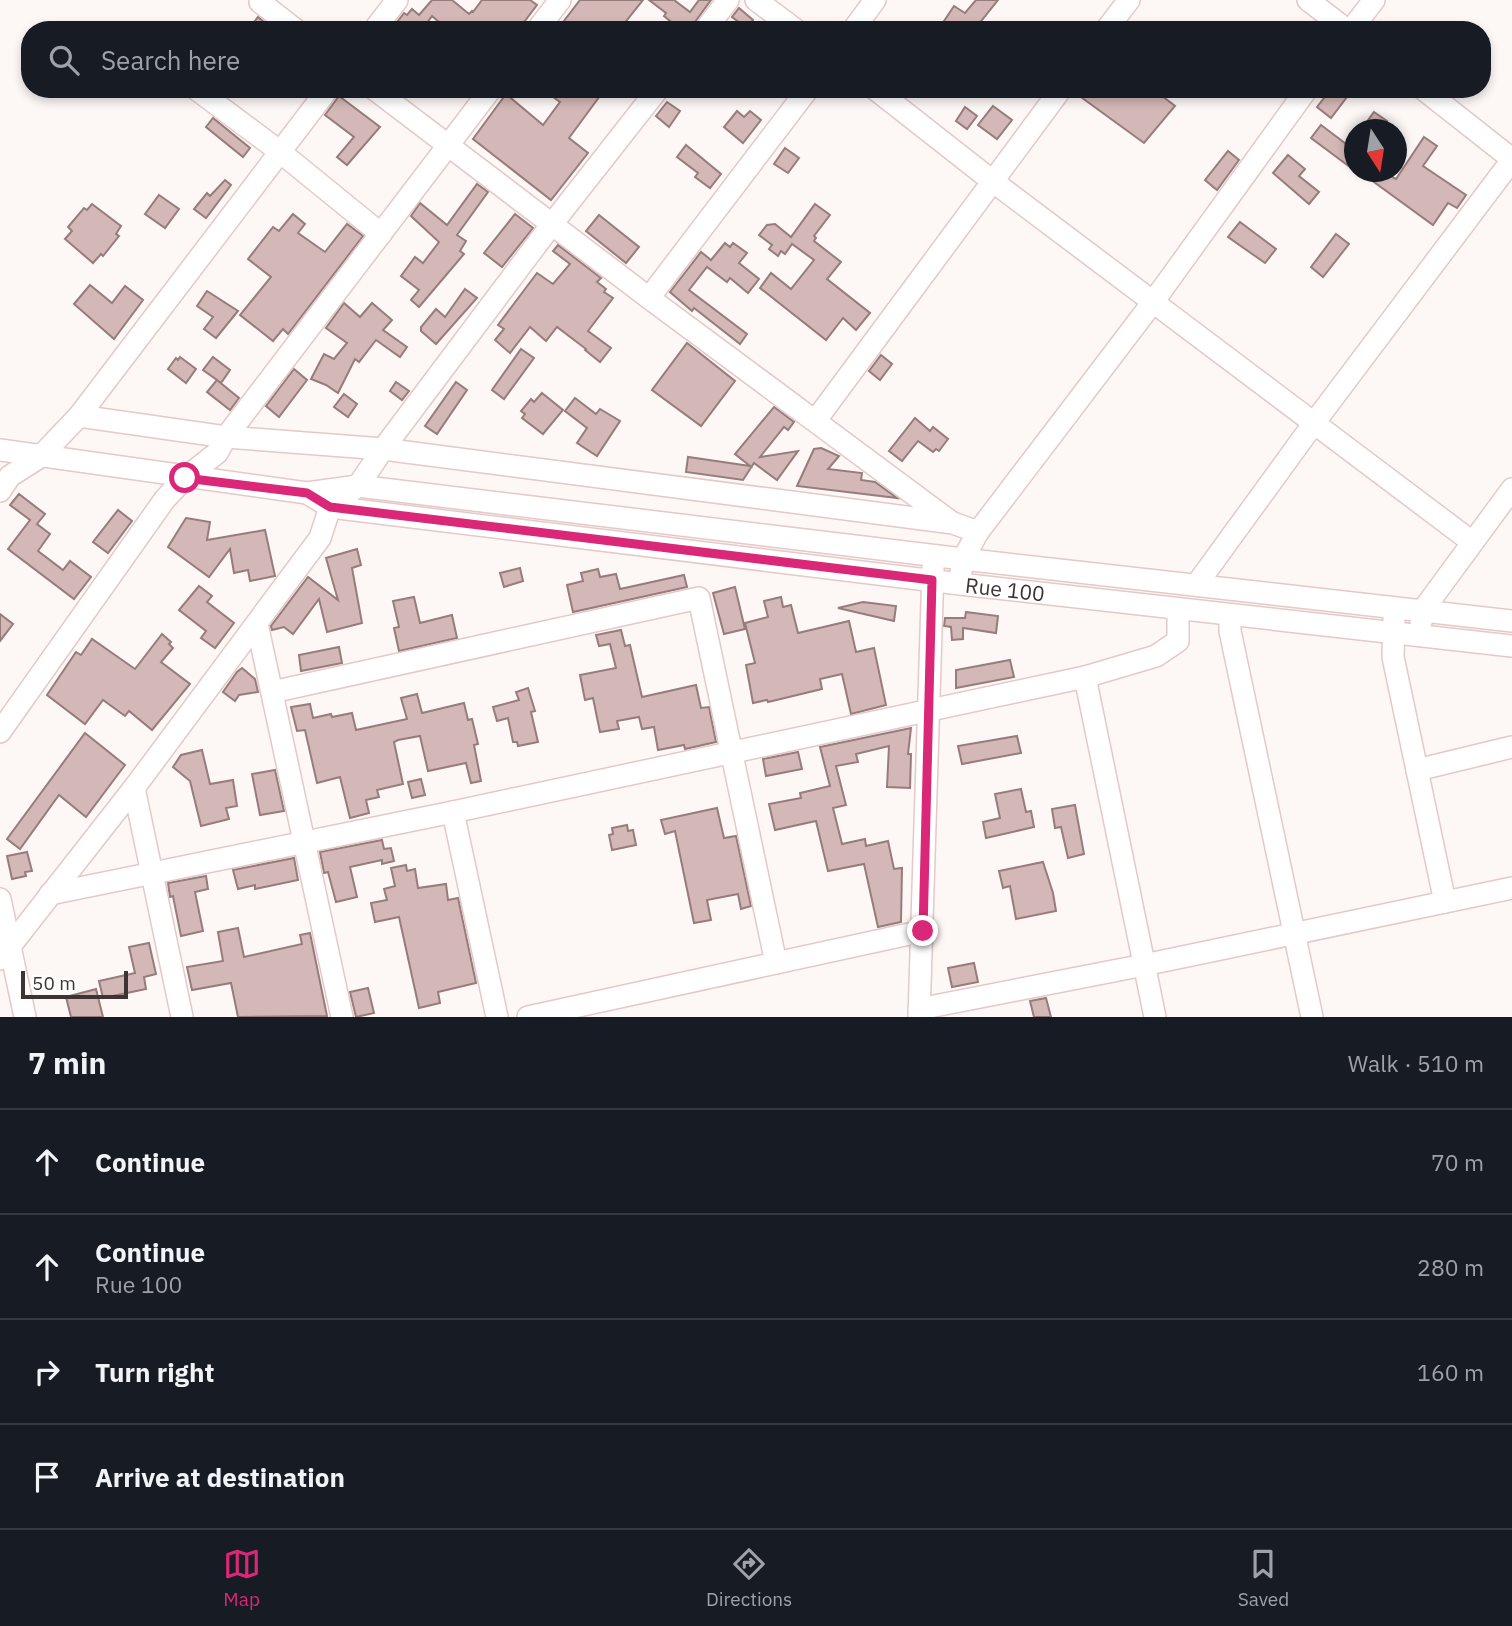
<!DOCTYPE html>
<html lang="en">
<head>
<meta charset="utf-8">
<style>
	:root { --surface:#171b24; --page:#20242c; --text:#f1f3f6; --muted:#9ea1a6; --line:#363941; --accent:#db2777 }
	body { margin:0; font-family:"IBM Plex Sans",sans-serif; background:var(--page); color:var(--text) }
	.compass { position:absolute; left:1344px; top:119px; width:63px; height:63px; border-radius:50%; background:var(--surface); box-shadow:0 4px 10px #0003; rotate:168deg }
	.scale { position:absolute; left:21px; bottom:18px; width:107px; box-sizing:border-box; padding-left:7px; border:4px solid #3f3434; border-top:0; font-size:19px; line-height:24px; white-space:nowrap; color:#3f3434; -webkit-text-stroke:5px #fff; paint-order:stroke }
	.stop { position:absolute; width:21px; height:21px; margin:-16px; border:5px solid #db2777; border-radius:50%; background:#fff }
	.stop.end { background:#db2777; border-color:#fff; box-shadow:0 2px 7px #0008 }
	.list { margin:0; padding:0; list-style:none }
	h2 { display:flex; justify-content:space-between; align-items:center; height:91px; margin:0; padding:0 28px; font-size:30px }
	h2 small { font-size:23px; font-weight:400; color:var(--muted) }
	.list li { display:grid; grid-template-columns:46px 1fr auto; gap:21px; align-items:center; box-sizing:border-box; height:105px; padding:0 28px; border-top:2px solid var(--line) }
	.list b { display:block; font-size:26px; white-space:nowrap }
	.list p { margin:0; font-size:23px; white-space:nowrap; color:var(--muted) }
	.list em { font-size:23px; font-style:normal; color:var(--muted) }
	.icon { flex:none; width:38px; height:38px; fill:none; stroke:currentColor; stroke-width:2; stroke-linecap:round; stroke-linejoin:round }
	.map { position:relative; flex:none; width:1512px; height:1017px; overflow:hidden }
	.search { position:absolute; background:var(--surface); box-shadow:0 4px 10px #0003; left:21px; right:21px; top:21px; height:77px; display:flex; align-items:center; gap:18px; box-sizing:border-box; padding:0 24px; border-radius:28px; color:var(--muted); font-size:26px }
	.sheet { height:511px; background:var(--surface) }
	nav { display:flex; justify-content:space-around; align-items:center; box-sizing:border-box; height:98px; border-top:2px solid var(--line); background:var(--surface); font-size:19px; color:var(--muted) }
	nav a { display:grid; justify-items:center; gap:4px }
	nav .on { color:var(--accent) }
	.map>svg:first-child { display:block }
	.building { fill:#d4b8b7; stroke:#967c7b; stroke-width:2 }
	.lines { fill:none; stroke-linecap:round; stroke-linejoin:round }
	.minor-casing { stroke:#e5c8c8; stroke-width:24 }
	.minor { stroke:#fff; stroke-width:21 }
	.route { stroke:#db2777; stroke-width:9 }
	.labels { text-anchor:middle; dominant-baseline:central; stroke-width:6; stroke-linejoin:round; paint-order:stroke }
	.street-label { font-size:21px; fill:#3f3434; stroke:#fff }
</style>
</head>
<body>
<div class="map">
<svg width="1512" height="1017" viewBox="0 0 1512 1017">
	<rect width="100%" height="100%" fill="#fdf7f6"/>
	<g class="building">
		<path d="M432,0h20l17,14 3,-3 1,1 9,-12h48l7,5 -19,25h-70l-16,-14 -10,14h-31l13,-17 3,2 5,-6 7,6z"/>
		<path d="M580,0h63l-24,30h-62z"/>
		<path d="M649,0h25l16,12 9,-12h12l-16,22 -3,8h-11l-17,-14 2,-3z"/>
		<path d="M976,0h22l-24,30h-36l16,-24 11,7z"/>
		<path d="M739,8l14,12 -6,8 -15,-11z"/>
		<path d="M258,17l12,10 -3,3h-19z"/>
		<path d="M542,89h63l-36,49 19,15 -37,47 -78,-61 33,-45 37,31 17,-23z"/>
		<path d="M1074,89h79l22,17 -31,37 -70,-51z"/>
		<path d="M1331,89h22l-22,29 -14,-11z"/>
		<path d="M339,96l41,31 -33,38 -10,-8 17,-20 -29,-22z"/>
		<path d="M667,102l13,9 -11,16 -13,-11z"/>
		<path d="M993,106l19,14 -15,19 -19,-14z"/>
		<path d="M965,107l12,9 -10,13 -11,-8z"/>
		<path d="M737,111l7,6 6,-6 11,9 -18,23 -19,-16z"/>
		<path d="M1374,112l13,9 -6,9h-20z"/>
		<path d="M213,118l37,30 -7,9 -37,-30z"/>
		<path d="M1321,125l33,25v20l-43,-32z"/>
		<path d="M1424,137l13,9 -14,20 43,29 -9,13 -9,-5 -15,22 -59,-43 8,-10 14,7z"/>
		<path d="M686,145l35,29 -11,14 -15,-11 3,-4 -21,-16z"/>
		<path d="M785,148l14,10 -11,15 -14,-9z"/>
		<path d="M1228,151l11,9 -22,30 -12,-10z"/>
		<path d="M1288,155l17,14 -6,7 20,16 -10,12 -36,-31z"/>
		<path d="M225,180l6,5 -25,33 -12,-9 13,-16 3,3z"/>
		<path d="M477,184l11,8 -31,43 9,6 -6,10 4,3 -45,53 -8,-7 8,-10 -18,-14 14,-19 8,6 16,-21 -28,-26 9,-13 27,22z"/>
		<path d="M159,195l20,14 -14,19 -20,-14z"/>
		<path d="M92,204l29,22 -5,8 3,2 -16,20 -2,-2 -8,9 -28,-24 7,-8 -4,-4 16,-19 3,2z"/>
		<path d="M815,204l15,11 -16,21 2,2 -2,3 27,21 -14,17 43,34 -14,17 -13,-12 -17,22 -66,-52 11,-15 20,16 23,-29 -22,-16 -7,10 -4,-3 -3,5 -9,-7 3,-4 -13,-10 8,-10 8,-1 16,13z"/>
		<path d="M293,214l12,10 -7,9 27,19 22,-28 16,12 -75,98 -5,-5 -10,12 -33,-26 31,-38 -23,-18 25,-32 6,4z"/>
		<path d="M515,214l18,14 -31,39 -18,-14z"/>
		<path d="M599,215l40,32 -13,16 -40,-32z"/>
		<path d="M1240,222l36,27 -11,14 -37,-26z"/>
		<path d="M1336,234l13,10 -26,33 -12,-10z"/>
		<path d="M725,243l5,4 3,-4 14,10 -8,10 20,16 -11,14 -18,-15 -3,4 -20,-15 -18,23 58,44 -7,10 -46,-36 -2,3 -22,-19 31,-40 10,8z"/>
		<path d="M558,245l43,33 -4,4 9,7 -2,3 9,6 -25,33 23,17 -11,14 -15,-12 1,-1 -29,-22 -11,14 -16,-14 -20,26 -15,-13 9,-11 -6,-4 39,-52 16,11 17,-20 -17,-13z"/>
		<path d="M90,285l22,18 13,-17 18,14 -29,39 -40,-35z"/>
		<path d="M465,289l12,9 -41,46 -15,-13v-4l15,-18 9,8z"/>
		<path d="M207,291l31,20 -22,27 -12,-9 9,-12 -16,-11z"/>
		<path d="M344,303l16,14 12,-14 20,17 -9,10 24,17 -7,10 -24,-17 -17,22 -4,-3 -17,34 -12,-8 -15,-6 13,-25 10,5 13,-16 -21,-15z"/>
		<path d="M687,343l48,38 -34,45 -49,-36z"/>
		<path d="M521,349l13,9 -30,41 -12,-9z"/>
		<path d="M881,355l11,9 -12,16 -11,-9z"/>
		<path d="M180,357l16,12 -10,14 -18,-14 8,-11 2,2z"/>
		<path d="M213,357l17,13 -9,13 -4,-3 22,18 -9,12 -23,-18 10,-12 -14,-10z"/>
		<path d="M294,369l13,11 -28,37 -13,-11z"/>
		<path d="M396,382l13,9 -7,9 -12,-9z"/>
		<path d="M456,382l11,8 -30,44 -12,-8z"/>
		<path d="M542,393l21,17 -20,24 -21,-16 3,-4 -4,-3 10,-12 3,3z"/>
		<path d="M344,394l13,10 -9,13 -14,-10z"/>
		<path d="M575,398l21,16 4,-5 20,12 -23,35 -20,-13 10,-15 -22,-17z"/>
		<path d="M774,407l20,15 -6,8 -4,-3 -24,30 38,-6 -21,29 -23,-17 -11,17 -57,-8 2,-15 62,9 -15,-12z"/>
		<path d="M915,418l15,13 3,-4 15,12 -9,12 -3,-2 -3,3 -15,-11 -16,20 -13,-10z"/>
		<path d="M821,448l18,8 -11,13 34,4 -1,7 14,2 22,16 -100,-12 17,-37z"/>
		<path d="M19,494l26,20 -8,10 13,10 -12,17 25,19 7,-9 21,16 -17,22 -66,-50 22,-29 -20,-15z"/>
		<path d="M118,510l14,11 -24,32 -15,-11z"/>
		<path d="M186,518l24,4 -3,18 58,-10 10,46 -25,5 -2,-11 -14,3 -4,-24 -21,28 -41,-30z"/>
		<path d="M357,549l4,16 -9,3 10,55 -35,9 -8,-33 -26,35 -9,-7 -12,3 -1,-4 37,-49 30,23 -12,-42z"/>
		<path d="M520,568l3,13 -19,6 -4,-14z"/>
		<path d="M598,569l2,8 16,-3 4,15 64,-14 3,12 -114,25 -6,-27 16,-4 -2,-8z"/>
		<path d="M199,586l13,10 -5,6 27,21 -19,25 -14,-10 5,-7 -27,-21z"/>
		<path d="M735,587l10,42 -21,5 -11,-41z"/>
		<path d="M414,597l6,26 32,-8 5,23 -58,13 -5,-23 5,-1 -6,-26z"/>
		<path d="M781,597l2,10 8,-2 7,28 51,-12 7,31 18,-4 12,57 -35,9 -9,-40 -22,5 2,10 -54,13 -1,-2 -14,3 -7,-38 9,-2 -10,-40 23,-6 -4,-16z"/>
		<path d="M863,602l33,4 -2,15 -56,-13z"/>
		<path d="M966,612l32,4 -2,17 -33,-5v11l-11,1 -1,-13 -7,-1 1,-8h20z"/>
		<path d="M0,614l13,10 -13,17z"/>
		<path d="M621,630l4,16 5,-1 12,52 54,-12 5,23 8,-1 7,35 -31,7 -1,-4 -26,5 -4,-23 -12,2 -3,-12 -22,4 2,8 -19,3 -7,-34 -8,2 -5,-25 36,-7 -6,-24 -11,2 -3,-11z"/>
		<path d="M162,634l9,8 -2,2 4,4 -12,14 29,22 -38,46 -23,-19 -4,5 -22,-16 -18,24 -38,-29 29,-43 5,3 11,-16 43,30z"/>
		<path d="M339,647l3,16 -41,8 -2,-16z"/>
		<path d="M1010,660l4,17 -58,11v-18z"/>
		<path d="M242,668l13,11 3,13 -19,3 -4,6 -12,-9 14,-20z"/>
		<path d="M528,688l7,23 -4,1 7,30 -20,4 -1,-4h-4l-5,-24 -11,3 -4,-14 26,-7 -3,-8z"/>
		<path d="M417,694l5,19 42,-10 4,17 4,-1 6,25 -4,1 7,36 -10,2 -5,-20 -38,8 -8,-35 -22,4 -4,2 9,42 -26,6 2,7 -13,3 3,13 -19,5 -10,-41 -23,6 -12,-53 -8,1 -6,-24 19,-3 3,14 18,-4 1,3 20,-4 4,17 51,-11 -6,-21z"/>
		<path d="M911,728l-3,26h3l-1,34 -23,-1 2,-41 -33,8 2,8 -22,4 10,39 -13,3 9,36 23,-5 1,7 22,-5 6,28 8,-1 -1,54 -23,5 -14,-63 -36,7 -12,-50 -41,9 -6,-26 32,-6 -1,-5 30,-7 -10,-39z"/>
		<path d="M85,733l40,32 -39,52 -27,-22 -39,54 -13,-10z"/>
		<path d="M1017,736l4,17 -59,11 -4,-18z"/>
		<path d="M202,750l8,34 23,-4 4,26 -11,2 3,11 -28,7 -11,-45 -17,-14 8,-12z"/>
		<path d="M798,752l4,17 -36,7 -3,-17z"/>
		<path d="M275,770l9,41 -24,4 -8,-41z"/>
		<path d="M421,779l4,16 -13,3 -4,-16z"/>
		<path d="M1021,789l5,23 5,-1 3,16 -48,11 -3,-16 17,-4 -5,-24z"/>
		<path d="M1075,805l9,49 -16,4 -7,-31 -6,1 -3,-19z"/>
		<path d="M717,808l7,30 12,-2 15,70 -10,3 -3,-15 -31,6 4,20 -17,3 -19,-92 -10,3 -4,-14z"/>
		<path d="M627,825l1,6 5,-1 3,15 -24,5 -3,-15 4,-1 -1,-6z"/>
		<path d="M382,840l2,9 7,-1 3,13 -12,3v-4l-32,7 7,30 -21,5 -8,-30 -4,1 -4,-21z"/>
		<path d="M27,852l5,19 -7,1 1,4 -14,3 -5,-23z"/>
		<path d="M294,858l4,22 -43,9v-4l-17,4 -5,-19z"/>
		<path d="M1043,862l10,31 3,18 -40,8 -6,-33 -7,2 -4,-17z"/>
		<path d="M406,865l1,6 8,-2 3,19 28,-4 2,16 10,-2 18,85 -38,9 2,11 -21,5 -20,-91 -24,5 -4,-19 16,-3 -3,-11 11,-3 -4,-18z"/>
		<path d="M206,876l2,13 -13,3 8,39 -22,5 -8,-40 -3,1 -2,-14z"/>
		<path d="M238,928l6,29 58,-13 -2,-9 10,-2 17,83 -89,1 -7,-34 -39,7 -5,-23 36,-6 -5,-29z"/>
		<path d="M149,943l7,31 -12,3 2,12 -43,9 -4,-17 36,-8 -6,-26z"/>
		<path d="M974,963l4,19 -26,5 -4,-19z"/>
		<path d="M368,988l6,25 -18,4 -6,-25z"/>
		<path d="M96,989l7,28h-32l-5,-20z"/>
		<path d="M1046,998l5,19h-17l-4,-16z"/>
	</g>
	<g class="lines">
		<defs>
			<g id="minor">
				<path d="M756,0l40,30"/>
				<path d="M1308,0l39,30"/>
				<path d="M260,2l36,28"/>
				<path d="M374,30l23,-30"/>
				<path d="M537,30l23,-30"/>
				<path d="M705,30l23,-30"/>
				<path d="M853,30l22,-30"/>
				<path d="M1106,30l23,-30"/>
				<path d="M1351,30l23,-30"/>
				<path d="M196,89l83,62 102,83"/>
				<path d="M374,89l275,209 302,224"/>
				<path d="M875,89l116,91 481,362"/>
				<path d="M1423,89l89,70"/>
				<path d="M649,298l159,-209"/>
				<path d="M79,416l147,21 157,12 570,74 25,9"/>
				<path d="M816,420l245,-331"/>
				<path d="M0,450l307,43 51,-7 605,73 549,62"/>
				<path d="M0,491l10,-15 30,-19 39,-41 249,-327"/>
				<path id="s1" d="M307,493l23,14 630,77 552,62"/>
				<path d="M961,572l2,-13 15,-27 175,-230 154,-213"/>
				<path d="M1197,584l117,-161 198,-263"/>
				<path d="M1230,615v16l82,386"/>
				<path d="M1394,619l-1,38 52,245"/>
				<path d="M1421,622l2,-12 89,-121"/>
				<path d="M257,624l85,393"/>
				<path d="M1085,677l70,340"/>
				<path d="M272,692l427,-94 77,365"/>
				<path d="M0,732l165,-233 20,-21 32,-25 9,-16 265,-348"/>
				<path d="M1417,770l95,-23"/>
				<path d="M134,788l48,229"/>
				<path d="M453,812l44,205"/>
				<path d="M50,894l403,-82 632,-135 71,-21 22,-15v-32"/>
				<path d="M0,899l25,118"/>
				<path d="M0,959l134,-171 186,-250 10,-31 28,-21 25,-37 169,-225 106,-135"/>
				<path d="M919,1009l225,-44 368,-77"/>
				<path d="M528,1017l395,-86"/>
				<path d="M919,1017l14,-449"/>
			</g>
		</defs>
		<use href="#minor" class="minor-casing"/>
		<use href="#minor" class="minor"/>
	</g>
	<g class="lines">
		<path class="route" d="M185,478l122,15 23,14 602,73 -9,351"/>
	</g>
	<g class="labels">
		<g class="street-label">
			<text stroke="none"><textPath href="#s1" startOffset="707">Rue 100</textPath></text>
		</g>
	</g>
</svg>
<svg class="compass" viewBox="-18 -18 36 36"><path d="M0-13l5 13h-10z" fill="#e53935"/><path d="M0 13l5-13h-10z" fill="#9ea1a6"/></svg>
<div class="scale">50 m</div>
<div class="stop" style="left:185px;top:478px"></div>
<div class="stop end" style="left:923px;top:931px"></div>
<div class="search"><svg class="icon" aria-label="search" viewBox="0 0 24 24"><circle cx="10" cy="10" r="6"/><path d="M15 15l6 6"/></svg>Search here</div>
</div>
<section class="sheet">
<h2>7 min<small>Walk · 510 m</small></h2>
<ul class="list">
<li><svg class="icon" aria-label="ahead" viewBox="0 0 24 24"><path d="M12 20V5M6 11l6-6 6 6"/></svg><div><b>Continue</b></div><em>70 m</em></li>
<li><svg class="icon" aria-label="ahead" viewBox="0 0 24 24"><path d="M12 20V5M6 11l6-6 6 6"/></svg><div><b>Continue</b><p>Rue 100</p></div><em>280 m</em></li>
<li><svg class="icon" aria-label="right" viewBox="0 0 24 24"><path d="M7 20v-9h11M14 6l5 5-5 5"/></svg><div><b>Turn right</b></div><em>160 m</em></li>
<li><svg class="icon" aria-label="arrive" viewBox="0 0 24 24"><path d="M6 21V4h12l-3 4 3 4H6"/></svg><div><b>Arrive at destination</b></div></li>
</ul>
</section>
<nav>
<a class="on"><svg class="icon" aria-label="map" viewBox="0 0 24 24"><path d="M3 6l6-2 6 2 6-2v14l-6 2-6-2-6 2zM9 4v14M15 6v14"/></svg>Map</a>
<a><svg class="icon" aria-label="directions" viewBox="0 0 24 24"><path d="M12 3l9 9-9 9-9-9zM9 14v-3h6M13 9l2 2-2 2"/></svg>Directions</a>
<a><svg class="icon" aria-label="saved" viewBox="0 0 24 24"><path d="M7 4h10v16l-5-4-5 4z"/></svg>Saved</a>
</nav>
</body>
</html>
